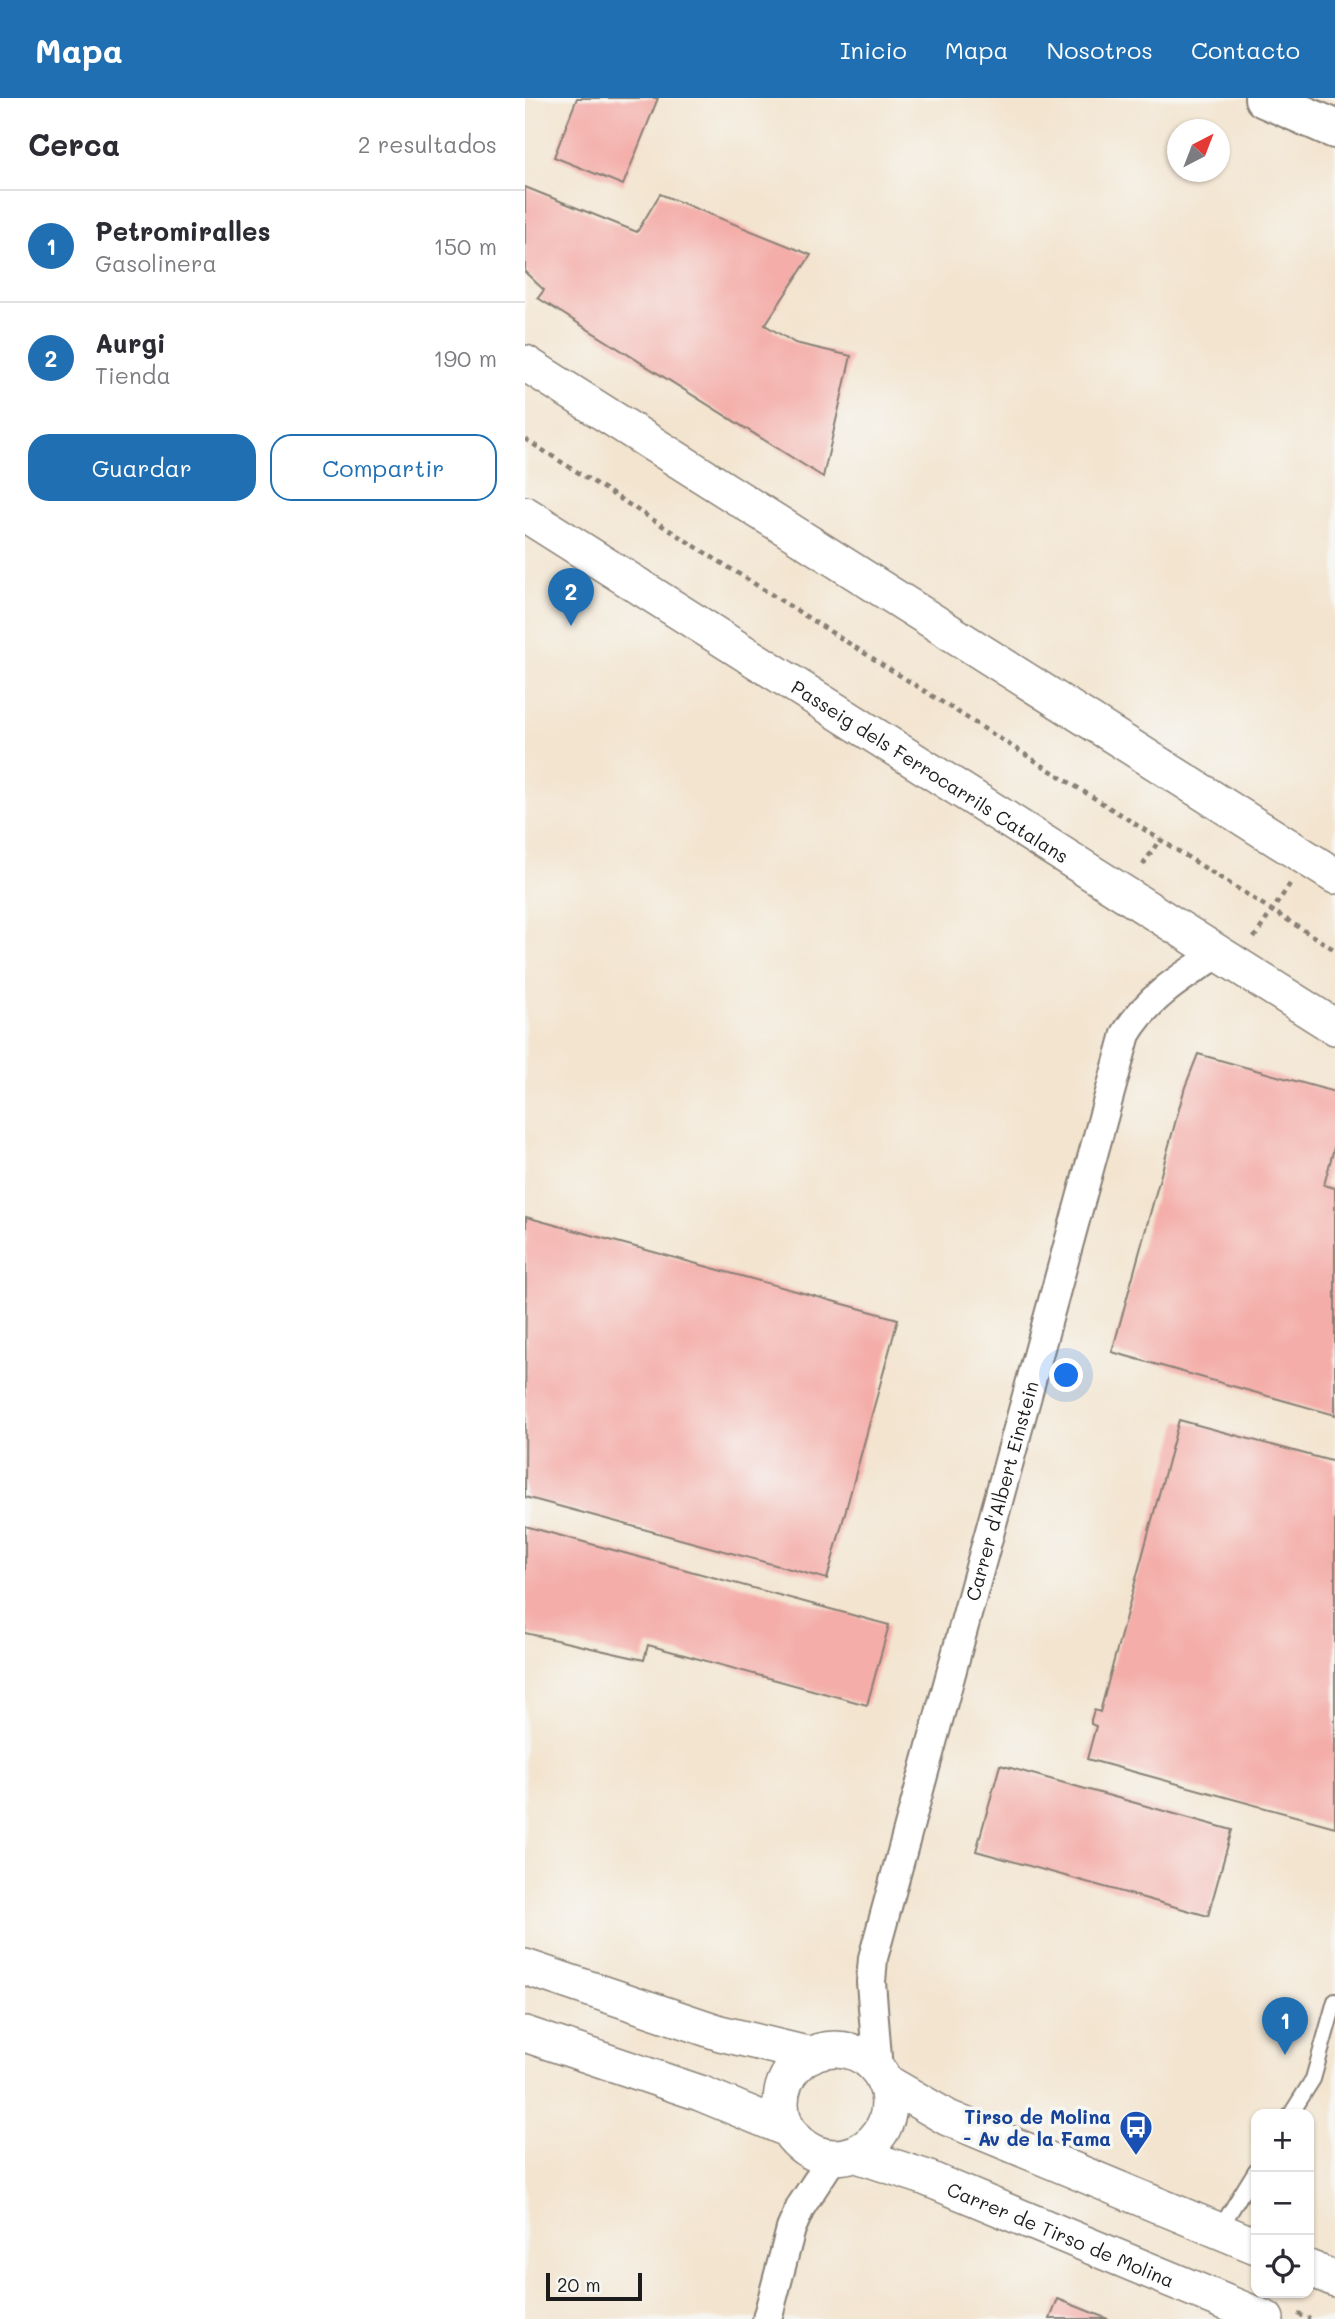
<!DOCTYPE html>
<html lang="es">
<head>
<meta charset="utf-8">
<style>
	:root { --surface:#fff; --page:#f2f2f3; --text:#2b2b33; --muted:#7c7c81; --line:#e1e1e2; --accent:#1f6fb2 }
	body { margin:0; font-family:Mali,sans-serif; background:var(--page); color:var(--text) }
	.controls { position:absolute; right:21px; bottom:21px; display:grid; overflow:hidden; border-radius:14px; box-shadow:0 2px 5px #0004 }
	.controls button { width:63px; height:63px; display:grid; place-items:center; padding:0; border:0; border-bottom:2px solid var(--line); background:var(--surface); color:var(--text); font:35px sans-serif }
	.compass { position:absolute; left:642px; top:21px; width:63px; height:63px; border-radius:50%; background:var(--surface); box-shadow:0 2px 5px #0004; rotate:42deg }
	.scale { position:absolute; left:21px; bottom:18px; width:96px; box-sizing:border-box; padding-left:7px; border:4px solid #1c1c1c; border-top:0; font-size:19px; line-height:24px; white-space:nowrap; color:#1c1c1c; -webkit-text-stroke:5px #f6f6f2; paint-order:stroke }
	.you { position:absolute; left:542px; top:1278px; width:24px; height:24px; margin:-18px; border:5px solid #fff; border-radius:50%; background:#1a73e8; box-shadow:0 0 0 10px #1a73e833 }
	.badge { display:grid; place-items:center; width:46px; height:46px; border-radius:50%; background:var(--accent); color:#fff; font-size:23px; font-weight:700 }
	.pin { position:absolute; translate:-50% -58px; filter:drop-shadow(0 2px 4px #0008) }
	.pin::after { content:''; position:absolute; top:37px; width:24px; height:21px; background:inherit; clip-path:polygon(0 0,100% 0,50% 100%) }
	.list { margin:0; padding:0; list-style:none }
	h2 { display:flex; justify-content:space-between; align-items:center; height:91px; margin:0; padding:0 28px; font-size:30px }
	h2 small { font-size:23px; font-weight:400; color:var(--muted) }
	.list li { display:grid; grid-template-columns:46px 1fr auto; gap:21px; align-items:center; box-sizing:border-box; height:112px; padding:0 28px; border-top:2px solid var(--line) }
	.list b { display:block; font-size:26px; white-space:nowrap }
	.list p { margin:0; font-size:23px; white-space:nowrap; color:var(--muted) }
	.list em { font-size:23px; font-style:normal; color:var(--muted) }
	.actions { display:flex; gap:14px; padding:21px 28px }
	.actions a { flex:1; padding:16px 0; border:2px solid var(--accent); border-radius:21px; text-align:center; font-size:24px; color:var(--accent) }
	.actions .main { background:var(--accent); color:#fff }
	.icon { flex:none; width:38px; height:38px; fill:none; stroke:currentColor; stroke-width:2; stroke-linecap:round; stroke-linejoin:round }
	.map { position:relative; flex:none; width:810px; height:2221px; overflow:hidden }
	header { display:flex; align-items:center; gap:42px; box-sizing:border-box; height:98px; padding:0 35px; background:var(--accent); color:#fff }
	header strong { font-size:33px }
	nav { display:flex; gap:38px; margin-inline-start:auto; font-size:24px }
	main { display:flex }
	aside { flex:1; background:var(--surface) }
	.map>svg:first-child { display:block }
	.building { fill:#f4ada9 }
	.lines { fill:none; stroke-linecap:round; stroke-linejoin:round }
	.service-casing { stroke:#888076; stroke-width:18 }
	.minor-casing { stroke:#888076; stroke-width:32 }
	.tertiary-casing { stroke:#888076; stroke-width:38 }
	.secondary-casing { stroke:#888076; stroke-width:42 }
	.path { stroke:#888076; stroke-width:4.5; stroke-dasharray:5 5; stroke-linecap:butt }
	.service { stroke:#fff; stroke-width:14 }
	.minor { stroke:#fff; stroke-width:28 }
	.tertiary { stroke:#fff; stroke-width:35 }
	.secondary { stroke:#fff; stroke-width:38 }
	.labels { text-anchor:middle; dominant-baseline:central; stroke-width:7; stroke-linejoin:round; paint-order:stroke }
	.street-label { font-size:19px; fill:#1c1c1c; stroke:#f6f6f2 }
	.transit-label { font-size:19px; font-weight:bold; fill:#164399; stroke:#f6f6f2; text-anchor:end }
</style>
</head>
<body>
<header>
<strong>Mapa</strong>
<nav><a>Inicio</a><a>Mapa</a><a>Nosotros</a><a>Contacto</a></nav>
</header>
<main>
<aside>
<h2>Cerca<small>2 resultados</small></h2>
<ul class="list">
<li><span class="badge">1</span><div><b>Petromiralles</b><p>Gasolinera</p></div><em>150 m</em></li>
<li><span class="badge">2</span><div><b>Aurgi</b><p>Tienda</p></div><em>190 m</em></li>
</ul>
<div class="actions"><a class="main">Guardar</a><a>Compartir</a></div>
</aside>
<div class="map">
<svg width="810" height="2221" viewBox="0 0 810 2221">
	<rect width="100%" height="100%" fill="#f6f6f2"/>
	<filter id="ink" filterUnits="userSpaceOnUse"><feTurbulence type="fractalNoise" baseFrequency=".0143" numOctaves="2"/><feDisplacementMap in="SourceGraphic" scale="14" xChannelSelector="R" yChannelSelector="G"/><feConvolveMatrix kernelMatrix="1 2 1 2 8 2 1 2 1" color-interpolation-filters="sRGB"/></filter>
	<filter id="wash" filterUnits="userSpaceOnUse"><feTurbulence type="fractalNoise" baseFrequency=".00686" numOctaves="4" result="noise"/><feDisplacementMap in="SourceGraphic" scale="28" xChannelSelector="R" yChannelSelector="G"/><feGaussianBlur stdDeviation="1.57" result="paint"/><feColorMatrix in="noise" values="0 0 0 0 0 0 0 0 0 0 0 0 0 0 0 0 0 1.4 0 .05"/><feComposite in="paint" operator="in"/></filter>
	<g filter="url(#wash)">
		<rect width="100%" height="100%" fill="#f3e4cf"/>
		<g id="blocks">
			<g class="building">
				<path d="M52,0h81l-35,87 -69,-28z"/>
				<path d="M0,89l112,45 23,-38 151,61 -46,70 30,18 56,13 -28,121 -285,-179 6,-8 -19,-18z"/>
				<path d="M673,956l137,38v52l-11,41 11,3v227l-223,-63 73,-265z"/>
				<path d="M1,1119l372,102 -71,260 -302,-82z"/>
				<path d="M654,1322l156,42v365l-248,-68 9,-33 -5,-2v-4l3,-10 6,2z"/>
				<path d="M0,1428l364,99 -22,80 -219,-60 -4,15 -119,-27z"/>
				<path d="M475,1667l232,65 -24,86 -232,-65z"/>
				<path d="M533,2201l50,20h-58z"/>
			</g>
		</g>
	</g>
	<g filter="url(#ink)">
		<use href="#blocks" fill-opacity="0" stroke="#888076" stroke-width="2"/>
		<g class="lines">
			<defs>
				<g id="service">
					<path d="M766,2016l22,-35 22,-78"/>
					<path d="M694,2132l37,-60"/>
				</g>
				<g id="minor">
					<path id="s1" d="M353,1972l-7,-88 2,-24 253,-924c22,-37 57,-58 93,-81"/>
					<path d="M242,2221l24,-90 10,-23 32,-49"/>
				</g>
				<g id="tertiary">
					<path d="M0,265l810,513"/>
					<path id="s2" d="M0,416l810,513"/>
					<path d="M0,1869l195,66 91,22"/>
					<path d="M0,1936l175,59 87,36"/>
					<circle cx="310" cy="2005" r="54"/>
					<path d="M359,1983l64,37 308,128"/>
					<path id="s3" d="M329,2056l70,23 342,142"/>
					<path d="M784,2170l26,11"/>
				</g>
				<path id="secondary" d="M739,0l71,31"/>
			</defs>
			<use href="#service" class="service-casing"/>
			<use href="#minor" class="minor-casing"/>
			<use href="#tertiary" class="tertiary-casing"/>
			<use href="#secondary" class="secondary-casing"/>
			<g class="path">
				<path d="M0,341l810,511"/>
				<path d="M618,767l17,-26"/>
				<path d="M729,840l36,-54"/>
				<path d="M773,2216l12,5"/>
			</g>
			<use href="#service" class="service"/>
			<use href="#minor" class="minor"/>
			<use href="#tertiary" class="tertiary"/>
			<use href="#secondary" class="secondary"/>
		</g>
	</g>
	<defs>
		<symbol id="bus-pin" viewBox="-11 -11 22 30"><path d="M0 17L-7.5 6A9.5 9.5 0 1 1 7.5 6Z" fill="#1a4fb4" stroke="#f6f6f2"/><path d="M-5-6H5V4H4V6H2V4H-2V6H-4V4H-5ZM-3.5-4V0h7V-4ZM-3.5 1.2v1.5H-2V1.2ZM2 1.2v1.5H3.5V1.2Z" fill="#fff"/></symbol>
	</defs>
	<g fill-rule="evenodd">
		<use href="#bus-pin" x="592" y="2010" width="38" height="52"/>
	</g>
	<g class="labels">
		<g class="street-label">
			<text stroke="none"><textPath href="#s2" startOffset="480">Passeig dels Ferrocarrils Catalans</textPath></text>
			<text stroke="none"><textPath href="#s1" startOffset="597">Carrer d'Albert Einstein</textPath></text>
			<text stroke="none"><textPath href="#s3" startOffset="222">Carrer de Tirso de Molina</textPath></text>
		</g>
		<g class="transit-label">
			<text x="586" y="2018">Tirso de Molina<tspan x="586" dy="22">- Av de la Fama</tspan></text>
		</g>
	</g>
</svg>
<div class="controls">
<button>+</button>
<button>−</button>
<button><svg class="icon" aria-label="locate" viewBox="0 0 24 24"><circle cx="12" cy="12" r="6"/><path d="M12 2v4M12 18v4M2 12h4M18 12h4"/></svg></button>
</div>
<svg class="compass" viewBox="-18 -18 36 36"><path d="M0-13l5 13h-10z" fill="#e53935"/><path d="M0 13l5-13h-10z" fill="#7c7c81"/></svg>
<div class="scale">20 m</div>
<div class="you"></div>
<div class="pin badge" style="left:760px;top:1957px">1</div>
<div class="pin badge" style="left:46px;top:528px">2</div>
</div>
</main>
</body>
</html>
